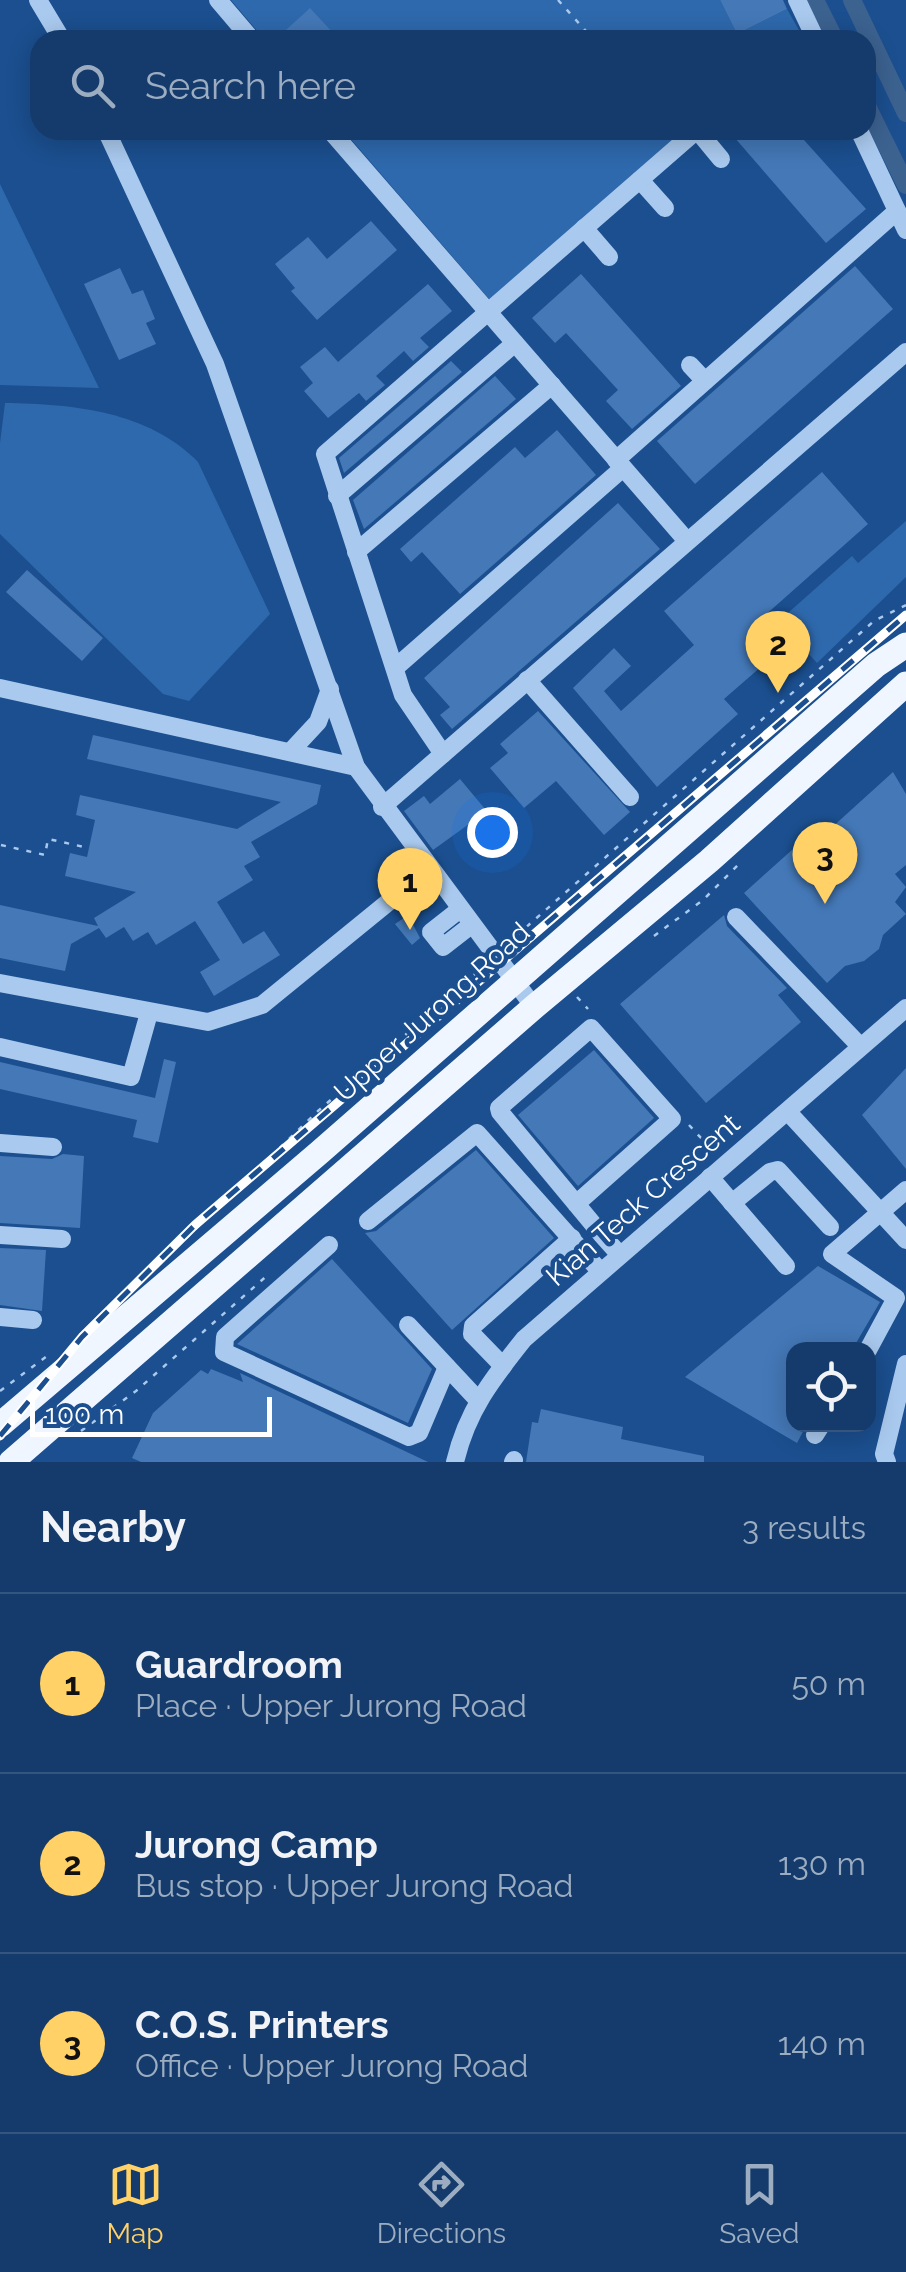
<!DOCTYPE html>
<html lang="en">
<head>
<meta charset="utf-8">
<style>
	:root { --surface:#143b6b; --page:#1d4271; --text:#f1f3f6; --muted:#9dadc1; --line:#33557e; --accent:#ffd166 }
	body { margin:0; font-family:Raleway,sans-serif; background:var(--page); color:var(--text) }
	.controls { position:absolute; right:30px; bottom:30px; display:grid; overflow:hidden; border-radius:20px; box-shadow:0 5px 25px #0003 }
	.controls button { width:90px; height:90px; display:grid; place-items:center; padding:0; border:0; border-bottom:2px solid var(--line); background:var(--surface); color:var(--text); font:50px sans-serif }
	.scale { position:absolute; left:30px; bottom:25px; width:242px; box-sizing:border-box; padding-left:10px; border:5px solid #fff; border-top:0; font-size:28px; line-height:35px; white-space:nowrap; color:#fff; -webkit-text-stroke:8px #1b4f8f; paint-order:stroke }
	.you { position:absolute; left:492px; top:832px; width:35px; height:35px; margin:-25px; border:8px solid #fff; border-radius:50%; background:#1a73e8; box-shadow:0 0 0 15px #1a73e833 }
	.badge { display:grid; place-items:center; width:65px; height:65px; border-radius:50%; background:var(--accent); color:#111; font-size:32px; font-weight:700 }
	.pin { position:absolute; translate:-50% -82px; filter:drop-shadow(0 2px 5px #0008) }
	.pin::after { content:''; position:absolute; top:52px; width:35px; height:30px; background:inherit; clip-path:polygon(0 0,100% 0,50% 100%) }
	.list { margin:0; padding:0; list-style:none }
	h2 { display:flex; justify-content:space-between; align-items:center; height:130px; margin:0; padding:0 40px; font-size:42px }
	h2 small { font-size:32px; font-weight:400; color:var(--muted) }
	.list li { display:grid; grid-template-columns:65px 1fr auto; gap:30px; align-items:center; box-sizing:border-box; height:180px; padding:0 40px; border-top:2px solid var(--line) }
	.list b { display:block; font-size:38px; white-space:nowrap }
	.list p { margin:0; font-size:32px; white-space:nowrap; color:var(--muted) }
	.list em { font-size:32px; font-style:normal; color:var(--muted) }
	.icon { flex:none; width:55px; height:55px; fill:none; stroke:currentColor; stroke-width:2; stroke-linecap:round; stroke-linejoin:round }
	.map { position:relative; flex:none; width:906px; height:1462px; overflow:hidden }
	.search { position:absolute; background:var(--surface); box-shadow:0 5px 25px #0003; left:30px; right:30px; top:30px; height:110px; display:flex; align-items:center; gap:25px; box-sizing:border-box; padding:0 35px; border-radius:30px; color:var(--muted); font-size:38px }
	.sheet { height:670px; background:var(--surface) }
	nav { display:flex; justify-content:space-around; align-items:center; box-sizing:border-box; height:140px; border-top:2px solid var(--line); background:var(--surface); font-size:28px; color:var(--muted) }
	nav a { display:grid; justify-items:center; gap:5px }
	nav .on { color:var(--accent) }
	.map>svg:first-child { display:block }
	.green { fill:#2e69ad }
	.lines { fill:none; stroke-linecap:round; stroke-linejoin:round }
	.canal { stroke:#3c6290; stroke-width:18 }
	.building { fill:#4478b7 }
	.path { stroke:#a9c9ee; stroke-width:2.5; stroke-dasharray:5 8; stroke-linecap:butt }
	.minor { stroke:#a9c9ee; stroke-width:18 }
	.major { stroke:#f0f6ff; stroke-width:25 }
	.rail-casing { stroke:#fff; stroke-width:9 }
	.rail { stroke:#1b4f8f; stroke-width:5; stroke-dasharray:15; stroke-linecap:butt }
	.labels { text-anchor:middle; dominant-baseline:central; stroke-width:9; stroke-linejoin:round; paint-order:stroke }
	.street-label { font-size:28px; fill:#fff; stroke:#1b4f8f }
</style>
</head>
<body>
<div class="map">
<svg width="906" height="1462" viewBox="0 0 906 1462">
	<rect width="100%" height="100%" fill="#1b4f8f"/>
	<g class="green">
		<path d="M231,0h489l17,34 50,-25 13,23 -9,8h-526z"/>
		<path d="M343,130h344l-197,170z"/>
		<path d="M0,184l99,204 -99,-3z"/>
		<path d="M5,403c68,1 143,8 193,59l72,152 -81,87 -26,-7 -163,-160v-91z"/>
		<path d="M906,521v56l-89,86 -38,-42 73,-65 6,7z"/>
	</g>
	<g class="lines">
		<g class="canal">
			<path d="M815,0l20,40"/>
			<path d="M852,0l54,113"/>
			<path d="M866,104l40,81"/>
		</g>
	</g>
	<g class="building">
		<path d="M720,0h63l4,9 -50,25z"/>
		<path d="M310,8l24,26 -7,6h-32l-9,-10z"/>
		<path d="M728,130h67l71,79 -40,34z"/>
		<path d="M371,221l26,29 -80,70 -26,-29 4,-3 -20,-24 33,-27 19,22z"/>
		<path d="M855,266l38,43 -198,175 -38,-43z"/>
		<path d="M120,268l12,26 11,-4 12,29 -9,4 10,21 -37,16 -35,-76z"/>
		<path d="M581,274l100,112 -49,43 -26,-28 12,-11 -52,-57 -11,10 -23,-25z"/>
		<path d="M428,284l24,27 -32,27 9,9 -16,14 -9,-10 -28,25 9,9 -19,16 -7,-8 -31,25 -24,-27 9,-8 -13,-16 25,-20 13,15z"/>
		<path d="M451,361l11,11 -118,101 -5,-15z"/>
		<path d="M495,376l21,23 -152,130 -11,-29z"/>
		<path d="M557,430l39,45 -136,119 -38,-42 -11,10 -11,-13 115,-102 10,11z"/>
		<path d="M822,472l46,52 -106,94 24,27 -62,54 14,15 -81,73 -84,-99 41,-40 17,18 -27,25 17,20 73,-66 -30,-34z"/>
		<path d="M618,503l42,46 -208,180 -12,-14 10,-8 -26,-29z"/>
		<path d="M27,570l76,68 -21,23 -76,-69z"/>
		<path d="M538,711l92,101 -26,23 -48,-54 -32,27 -34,-40 18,-15 -8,-9z"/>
		<path d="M93,735l228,50 -4,19 -66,38 9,15 -16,9 9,14 -36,22 26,42 21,-13 16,24 -66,41 -14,-24 20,-12 -25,-39 -39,24 -8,-13 -15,9 -9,-14 -18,11 -7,-10 -28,16 -6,27 -65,-13v-53l98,21 -4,-8 42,-26 -71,-16 5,-23 17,4 8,-37 -19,-5 4,-20 157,34 44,-27 -194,-43z"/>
		<path d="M893,772l13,22v71l-11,9 11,13 -11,15 11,12 -23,21 -4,14 -15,12 -19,5 -18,17 -83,-90 78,-70 7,7z"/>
		<path d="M460,779l40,48 -16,14 -15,-17 -36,26 -29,-39 20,-15 6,8z"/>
		<path d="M408,915l12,23 -8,7 -17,-21z"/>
		<path d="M724,915l3,11 60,62 -9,7 23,27 -95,81 -86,-99z"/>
		<path d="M594,1050l60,68 -76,68 -60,-71z"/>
		<path d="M164,1059l12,3 -18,81 -25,-6 4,-17 -137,-31v-27l155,36z"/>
		<path d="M906,1068v101l-44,-54z"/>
		<path d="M476,1150l78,88 -102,92 -87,-97 11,-2z"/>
		<path d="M63,1154l21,2 -4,72 -80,-5v-67l52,3z"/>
		<path d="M0,1248l46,2 -4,61 -42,-6z"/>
		<path d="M332,1259l100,110 -24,54 -171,-79z"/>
		<path d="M818,1266l62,36 -28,48h-58v74h13l-10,19 -112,-66z"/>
		<path d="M211,1369l32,13 -3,-9 188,89h-287l-9,-4 21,-45 48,-43 7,4z"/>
		<path d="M541,1409l82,18 -2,12 83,17v6h-178l6,-40 6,1z"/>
	</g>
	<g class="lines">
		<g class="path">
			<path d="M558,0l36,40"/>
			<path d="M1,845l44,10 3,-16 41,9"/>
			<path d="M654,936l49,-36 39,-39"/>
			<path d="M507,944l367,-323 32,-16"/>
			<path d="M577,997l11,12"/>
			<path d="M689,1125l25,27"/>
			<path d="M186,1238l132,-127 165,-144"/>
			<path d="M0,1391l47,-35"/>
			<path d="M81,1431l55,-40 134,-118"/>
		</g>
		<g class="minor">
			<path d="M38,0l24,40"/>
			<path d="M218,0l34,40"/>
			<path d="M797,0l19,40"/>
			<path d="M106,130l109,234 141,403 178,240"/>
			<path d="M330,130l357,411"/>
			<path d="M697,130l24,29"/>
			<path d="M859,130l47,100"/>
			<path d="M640,180l25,28"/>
			<path d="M584,228l25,29"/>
			<path d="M690,365l15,16"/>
			<path d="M616,460l281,-249"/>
			<path d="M337,496l178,-153"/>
			<path d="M356,552l196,-167"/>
			<path d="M395,668l228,-200"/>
			<path d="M527,680l103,117"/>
			<path d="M0,688l356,79"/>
			<path d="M292,750l26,-28 12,-33"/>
			<path d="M443,754l-40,-59 -78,-241 372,-324"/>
			<path d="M382,807l524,-455"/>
			<path d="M459,910l-28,22 12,15 27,-21"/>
			<path d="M736,917l124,129"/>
			<path d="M0,983l208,39 54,-17 167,-136"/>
			<path d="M0,1047l131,30 18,-64"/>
			<path d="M788,1112l118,128"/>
			<path d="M0,1143l53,4"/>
			<path d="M710,1177l76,89"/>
			<path d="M732,1203l38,-31 8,-2 52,57"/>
			<path d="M576,1204l96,-85 -81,-91 -92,80 1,4 102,123 17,19"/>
			<path d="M368,1221l109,-88 123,138"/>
			<path d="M0,1235l62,4"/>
			<path d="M329,1245l-104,92 -1,15 185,85 10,-4 28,-66"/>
			<path d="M0,1317l33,3"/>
			<path d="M408,1325l69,74"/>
			<path d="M868,1350l28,-52 -64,-44 74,-64"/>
			<path d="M503,1366l-31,-32 1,-8 99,-88"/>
			<path d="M815,1435l7,-11"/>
			<path d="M455,1462c12,-51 37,-83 69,-123l382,-331"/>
			<path d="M513,1462l1,-2"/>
			<path d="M887,1462l-3,-8 22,-90"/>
		</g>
		<g class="major">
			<path d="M0,1425l320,-273 556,-487 30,-20"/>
			<path d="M11,1462l523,-455 175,-146 197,-177"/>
		</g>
		<defs>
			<path id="rail" d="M0,1436l82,-99 113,-112 711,-610"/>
		</defs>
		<use href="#rail" class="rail-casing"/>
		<use href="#rail" class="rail"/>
	</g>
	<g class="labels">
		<g class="street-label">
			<text transform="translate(432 1012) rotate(-42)">Upper Jurong Road</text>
			<text transform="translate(643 1200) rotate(-41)">Kian Teck Crescent</text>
		</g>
	</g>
</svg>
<div class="controls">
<button><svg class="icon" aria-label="locate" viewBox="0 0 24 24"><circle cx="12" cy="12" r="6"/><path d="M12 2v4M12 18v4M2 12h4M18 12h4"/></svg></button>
</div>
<div class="scale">100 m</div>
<div class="you"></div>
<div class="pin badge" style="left:410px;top:930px">1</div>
<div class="pin badge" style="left:778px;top:693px">2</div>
<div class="pin badge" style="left:825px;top:904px">3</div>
<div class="search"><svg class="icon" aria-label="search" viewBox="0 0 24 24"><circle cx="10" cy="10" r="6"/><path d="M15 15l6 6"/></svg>Search here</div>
</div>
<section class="sheet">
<h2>Nearby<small>3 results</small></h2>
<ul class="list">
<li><span class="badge">1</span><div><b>Guardroom</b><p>Place · Upper Jurong Road</p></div><em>50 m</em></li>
<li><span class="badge">2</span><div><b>Jurong Camp</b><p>Bus stop · Upper Jurong Road</p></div><em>130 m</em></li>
<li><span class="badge">3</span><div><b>C.O.S. Printers</b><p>Office · Upper Jurong Road</p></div><em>140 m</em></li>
</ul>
</section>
<nav>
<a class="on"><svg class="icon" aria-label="map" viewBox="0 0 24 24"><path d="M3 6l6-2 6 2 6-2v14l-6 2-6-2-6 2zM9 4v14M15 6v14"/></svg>Map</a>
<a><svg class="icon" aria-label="directions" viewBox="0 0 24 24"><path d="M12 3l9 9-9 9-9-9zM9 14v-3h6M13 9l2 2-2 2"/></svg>Directions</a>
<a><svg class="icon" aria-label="saved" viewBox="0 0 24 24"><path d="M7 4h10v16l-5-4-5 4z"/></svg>Saved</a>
</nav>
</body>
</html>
